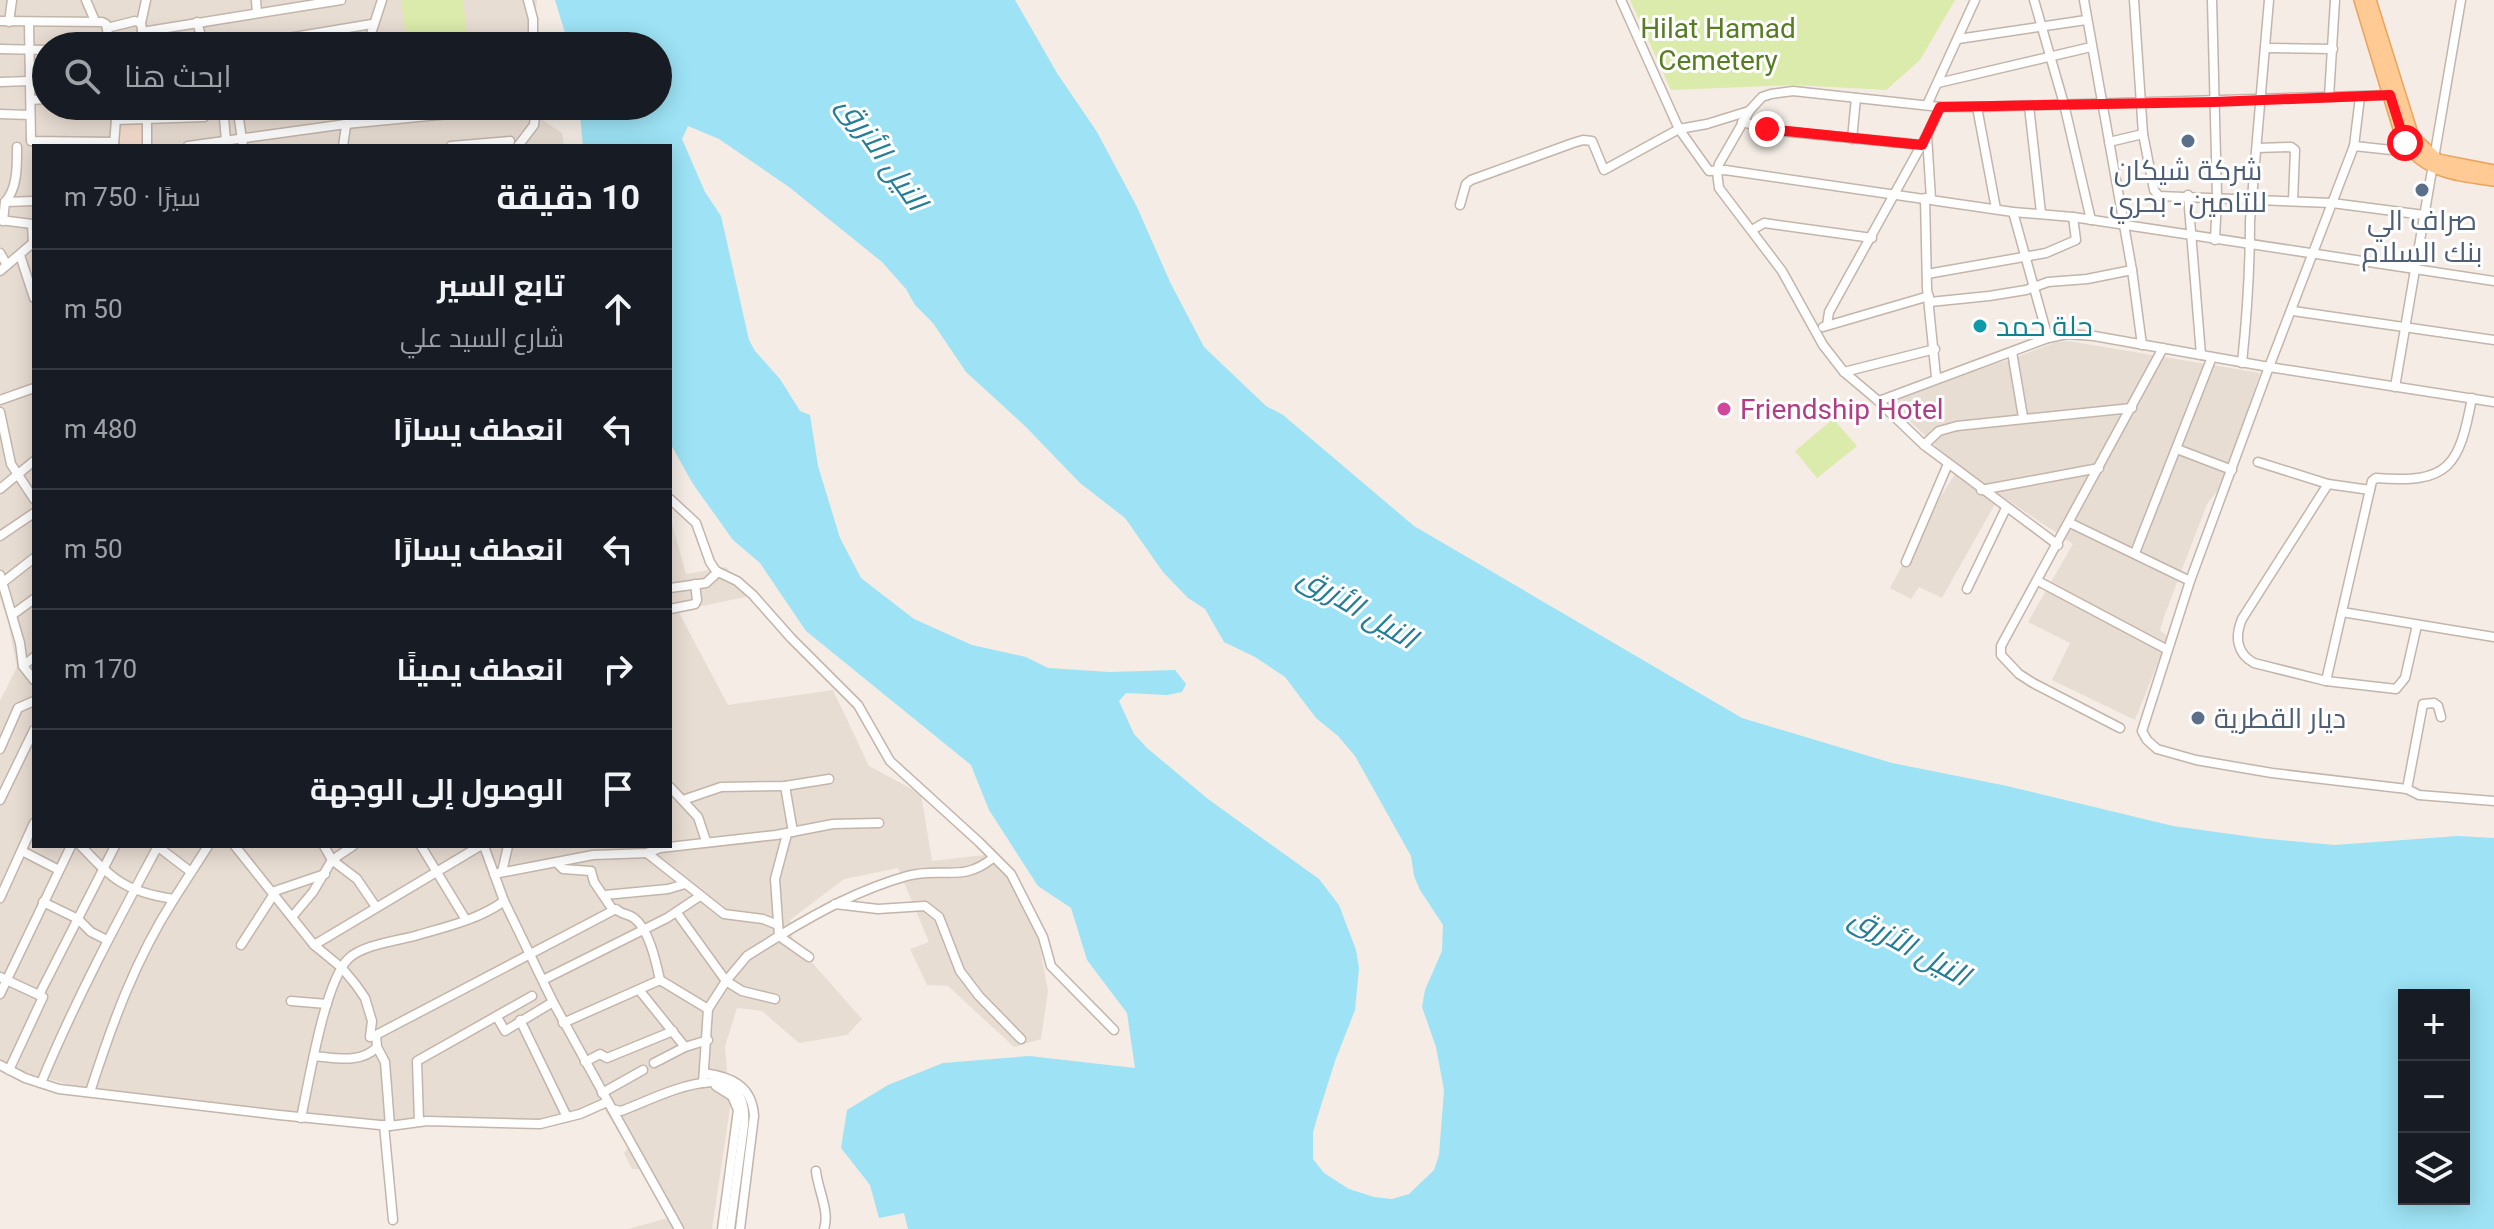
<!DOCTYPE html>
<html lang="ar">
<head>
<meta charset="utf-8">
<style>
	:root { --surface:#171b24; --page:#20242c; --text:#f1f3f6; --muted:#9ea1a6; --line:#363941 }
	body { margin:0; font-family:Roboto,Cairo,sans-serif; background:var(--page); color:var(--text); direction:rtl }
	.controls { position:absolute; right:24px; bottom:24px; display:grid; overflow:hidden; border-radius:0px; box-shadow:0 4px 20px #0003 }
	.controls button { width:72px; height:72px; display:grid; place-items:center; padding:0; border:0; border-bottom:2px solid var(--line); background:var(--surface); color:var(--text); font:40px sans-serif }
	.stop { position:absolute; width:24px; height:24px; margin:-18px; border:6px solid #ff111e; border-radius:50%; background:#fff }
	.stop.end { background:#ff111e; border-color:#fff; box-shadow:0 2px 8px #0008 }
	.list { margin:0; padding:0; list-style:none }
	h2 { display:flex; justify-content:space-between; align-items:center; height:104px; margin:0; padding:0 32px; font-size:34px }
	h2 small { font-size:26px; font-weight:400; color:var(--muted) }
	.list li { display:grid; grid-template-columns:52px 1fr auto; gap:24px; align-items:center; box-sizing:border-box; height:120px; padding:0 32px; border-top:2px solid var(--line) }
	.list b { display:block; font-size:30px; white-space:nowrap }
	.list p { margin:0; font-size:26px; white-space:nowrap; color:var(--muted) }
	.list em { font-size:26px; font-style:normal; color:var(--muted) }
	.icon { flex:none; width:44px; height:44px; fill:none; stroke:currentColor; stroke-width:2; stroke-linecap:round; stroke-linejoin:round }
	.map { position:relative; flex:none; width:2494px; height:1229px; overflow:hidden; direction:ltr }
	.search { position:absolute; background:var(--surface); box-shadow:0 4px 20px #0003; left:32px; top:32px; width:640px; height:88px; display:flex; align-items:center; gap:20px; box-sizing:border-box; padding:0 28px; border-radius:44px; color:var(--muted); font-size:30px }
	.panel { position:absolute; background:var(--surface); box-shadow:0 4px 20px #0003; left:32px; top:144px; width:640px; height:704px; border-radius:0px; direction:rtl }
	.map>svg:first-child { display:block }
	.residential { fill:#e8ddd3 }
	.commercial { fill:#f7decf }
	.green { fill:#dbebab }
	.water { fill:#9de3f5; fill-rule:evenodd }
	.lines { fill:none; stroke-linecap:round; stroke-linejoin:round }
	.minor-casing { stroke:#c3b5aa; stroke-width:11 }
	.major-casing { stroke:#eba25c; stroke-width:14 }
	.minor { stroke:#fff; stroke-width:8 }
	.major { stroke:#ffca93; stroke-width:11 }
	.route { stroke:#ff111e; stroke-width:10 }
	.service-dot { fill:#5c6f8a; stroke:#fff; stroke-width:3 }
	.culture-dot { fill:#0f9aa8; stroke:#fff; stroke-width:3 }
	.hotel-dot { fill:#d1479c; stroke:#fff; stroke-width:3 }
	.labels { text-anchor:middle; dominant-baseline:central; stroke-width:6; stroke-linejoin:round; paint-order:stroke }
	.park-label { font-size:28px; fill:#577c24; stroke:#fff }
	.service-label { font-size:28px; fill:#4e5e75; stroke:#fff }
	.culture-label { font-size:28px; fill:#0d838f; stroke:#fff; text-anchor:start }
	.hotel-label { font-size:28px; fill:#b23c85; stroke:#fff; text-anchor:start }
	.water-label { font-size:30px; font-style:italic; fill:#237e97; stroke:#fff }
</style>
</head>
<body>
<div class="map">
<svg width="2494" height="1229" viewBox="0 0 2494 1229">
	<rect width="100%" height="100%" fill="#f4ece5"/>
	<g class="residential">
		<path d="M0,0h537l-4,46h-487v60h482v4l34,23 2,13h-530v700h636v-329l16,57 40,-7 24,29 -72,15 50,94 105,-15 36,76 52,28 11,67 61,-7 41,61 14,76 -7,48 -27,8 -66,-61 -21,-1 -17,-36 19,-7 -31,-74 -54,11 -54,41 3,21 69,78 -15,16 -48,8 -37,-32 -25,-3 -12,38 5,62 -18,121h-84l40,-11 -27,-49h-9l-8,-16 4,-5 -28,-46 -37,15 -30,4 -171,1 -155,-17 -129,-18 -57,-16 -21,-11v-359l17,-34 -9,-45 -8,-25z"/>
		<path d="M2068,341l192,32 -36,109 -17,22 -42,110 -5,16 8,7 -33,83 -83,-40 18,-37 -42,-21 45,-78 -73,-49 -58,103 -23,-11 -8,12 -21,-11 40,-75 29,-45 -70,-67 60,-25 63,-17 44,-17z"/>
	</g>
	<g class="commercial">
		<path d="M140,30l3,16h-32l-2,-9z"/>
		<path d="M118,106h28v40h-31z"/>
	</g>
	<g class="green">
		<path d="M401,0h62l5,43 -61,3z"/>
		<path d="M1630,0h325l-35,60 -34,30 -91,-5 -124,5z"/>
		<path d="M1833,419l24,27 -40,32 -22,-27z"/>
	</g>
	<path class="water" d="M555,0h460l42,73 40,59 40,75 33,75 34,65 62,59 17,9 131,111 328,192 150,45 115,23 166,40 86,12 75,7 124,-9 36,2v391h-1586l-4,-16 -25,5 -9,-33 -29,-37 6,-38 41,-25 55,-22 86,-7 106,12 -8,-55 -40,-53 -16,-52 -33,-22 -49,-76 -18,-45 -165,-134 -46,-68 -27,-23 -40,-56 -23,-41v-297h-87l-4,-40h79v-60h-89zM688,126l31,13 70,48 93,75 24,27 9,16 18,18 33,49 59,54 55,57 45,35 38,54 25,26 17,11 19,33 31,15 30,20 31,41 22,18 17,20 56,100 3,20 6,14 23,35 -1,26 -17,39 -3,17 14,40 8,43 -5,65 -5,15 -25,24 -17,5 -18,-2 -25,-8 -25,-16 -11,-14v-27l5,-17 17,-54 20,-51 4,-42 -3,-18 -17,-45 -20,-26 -111,-80 -61,-51 -13,-14 -15,-33 7,-8 41,2 15,-3 4,-8 -11,-14 -65,2 -62,-4 -22,-11 -54,-12 -58,-26 -53,-41 -21,-40 -22,-72 -8,-51 -10,-4 -20,-32 -25,-28 -6,-11 -28,-124 -16,-24 -23,-53zM2404,995h60v204h-60z"/>
	<g class="lines">
		<defs>
			<g id="minor">
				<path d="M86,0l9,21"/>
				<path d="M256,0l1,13"/>
				<path d="M528,0l5,19v27"/>
				<path d="M1621,0l58,129 30,42 16,-1 288,42 60,5 421,64"/>
				<path d="M2034,0l30,104 27,116"/>
				<path d="M2084,0l48,270 10,75"/>
				<path d="M2134,0l9,134 11,56 5,6 173,7 92,12"/>
				<path d="M2212,0l5,196 -2,44"/>
				<path d="M0,21l102,1 4,2 4,22"/>
				<path d="M9,22l3,-22"/>
				<path d="M197,22l7,24"/>
				<path d="M29,23l2,118 83,1"/>
				<path d="M107,28l28,-7 6,2"/>
				<path d="M142,32l199,-32"/>
				<path d="M1958,39l128,-19"/>
				<path d="M144,46l-3,-23 5,-23"/>
				<path d="M239,46l133,-22"/>
				<path d="M367,46l15,-46"/>
				<path d="M2265,48l68,1"/>
				<path d="M0,49l46,1"/>
				<path d="M0,82l30,-1"/>
				<path d="M1938,83l153,-36"/>
				<path d="M2329,97l6,-97"/>
				<path d="M2360,97l-6,49 -85,221 -79,214 -48,150 5,9 10,9 39,11 76,13 135,16 12,6 75,6"/>
				<path d="M31,100l15,-1"/>
				<path d="M1927,105l48,-105"/>
				<path d="M147,106v40"/>
				<path d="M223,106l3,35"/>
				<path d="M237,106l6,40"/>
				<path d="M2029,106l12,107"/>
				<path d="M1977,107l19,102"/>
				<path d="M0,114l30,1"/>
				<path d="M116,120l88,-3 2,-11"/>
				<path d="M1742,122l37,9 143,14"/>
				<path d="M1927,136l4,63"/>
				<path d="M1852,139l4,-41"/>
				<path d="M2109,142l34,-8"/>
				<path d="M114,145l3,-39"/>
				<path d="M188,146l158,-22 103,-10 39,-8"/>
				<path d="M343,146l6,-40"/>
				<path d="M451,146l59,-5"/>
				<path d="M518,146l16,-21 2,-19"/>
				<path d="M2354,146l47,5 11,-4"/>
				<path d="M2257,148l34,-1 4,3 -2,51"/>
				<path d="M2188,195l13,160"/>
				<path d="M1925,198l2,90 9,89"/>
				<path d="M5,202l29,-1"/>
				<path d="M1460,205l6,-21 5,-4 102,-37 10,-3 9,1 12,29 75,-41 28,-5 42,-13"/>
				<path d="M2013,212l35,126"/>
				<path d="M0,220l32,4 1,19"/>
				<path d="M3,221l2,-19c13,-14 12,-38 12,-55"/>
				<path d="M1752,230l12,-7 108,15"/>
				<path d="M0,253l7,12"/>
				<path d="M20,255l14,43"/>
				<path d="M0,271l34,-29"/>
				<path d="M1927,274l119,-21 30,-13 -3,-23"/>
				<path d="M1930,302l59,-6 37,-6 22,-8 39,-3 45,-9"/>
				<path d="M2293,311l201,29"/>
				<path d="M1827,325l2,-13 98,-177 13,-28"/>
				<path d="M1823,327l106,-31"/>
				<path d="M2012,352l11,65"/>
				<path d="M2242,363c5,-48 8,-94 8,-142l19,-221"/>
				<path d="M1844,372l91,-23"/>
				<path d="M2395,387l66,-387"/>
				<path d="M0,400l34,-12"/>
				<path d="M1879,401l169,-63 19,-4 27,2 175,31 225,35"/>
				<path d="M0,412l11,52 23,35"/>
				<path d="M1924,445l15,-14 18,-5 175,-18"/>
				<path d="M2177,449l55,21"/>
				<path d="M2258,462l70,22 42,6"/>
				<path d="M2328,484l-86,135c-7,17 -6,34 12,44l72,18 70,8 9,-11 12,-53"/>
				<path d="M0,489l34,-28"/>
				<path d="M1981,490l118,-22"/>
				<path d="M670,499l26,24 14,39 6,9 21,10 16,14 38,43 67,67 32,56 89,81 32,32 32,63 8,29 63,64"/>
				<path d="M2070,523l120,58"/>
				<path d="M0,536l34,-23"/>
				<path d="M2058,545l-134,-100 -48,-46 -32,-27 -21,-27 -41,-74 -63,-83 -2,-16 2,-8 31,-54 12,-13 9,-3 22,-3 147,16h37l416,-12"/>
				<path d="M2135,553l77,-196"/>
				<path d="M1906,562l42,-98"/>
				<path d="M0,575l20,68 3,23 11,14"/>
				<path d="M2038,581l128,68"/>
				<path d="M2,583l32,-25"/>
				<path d="M670,588l36,-5 12,-11"/>
				<path d="M1967,589l39,-81"/>
				<path d="M670,609l25,-5 2,-4 -2,-16"/>
				<path d="M2342,612l152,25"/>
				<path d="M12,615l22,-16"/>
				<path d="M23,666l11,-9"/>
				<path d="M2326,681l46,-200 4,-3c74,6 83,-12 96,-80"/>
				<path d="M2120,728l-87,-45 -14,-9 -18,-19v-9l162,-298"/>
				<path d="M0,749l18,-41 16,-7"/>
				<path d="M785,786l8,46"/>
				<path d="M670,787l28,30 8,24"/>
				<path d="M2407,789l16,-85 11,-1 4,3 3,11"/>
				<path d="M0,800l34,-70"/>
				<path d="M683,800l38,-13 64,-1 44,-7"/>
				<path d="M81,846c32,34 45,46 93,53l34,-53"/>
				<path d="M157,846l34,26"/>
				<path d="M235,846l79,99 28,23 14,17 9,13 7,23 -2,16 6,-2 1,12 8,15 5,64"/>
				<path d="M324,846l8,14 25,19 19,28"/>
				<path d="M421,846l45,74"/>
				<path d="M484,846l20,55 49,101 59,107 9,2c36,-13 129,-65 123,14l-14,104"/>
				<path d="M22,851l37,19"/>
				<path d="M647,853l77,61 39,5 15,6"/>
				<path d="M557,863l6,6 28,2 3,11 19,28"/>
				<path d="M502,872l6,-26"/>
				<path d="M494,874l99,-19 54,-2 13,-5 116,-13 57,-11 46,-1"/>
				<path d="M272,892l53,-18"/>
				<path d="M605,895l63,-6 17,-5"/>
				<path d="M0,898l34,-75"/>
				<path d="M43,902l35,17 13,13 16,8"/>
				<path d="M835,904l43,5 47,-3 14,11 21,54 19,25 42,43"/>
				<path d="M677,913l49,68 16,10 33,8"/>
				<path d="M292,917l21,-25 19,-32 21,-14"/>
				<path d="M241,945l33,-51"/>
				<path d="M314,945l166,-99"/>
				<path d="M809,957l-30,-21c41,-25 82,-47 128,-60 36,-10 55,8 87,-19"/>
				<path d="M0,977l43,20 -34,73"/>
				<path d="M543,980l124,-62 33,-22"/>
				<path d="M640,991l45,56"/>
				<path d="M0,994l71,-148"/>
				<path d="M39,995l76,-149"/>
				<path d="M291,1001l36,3"/>
				<path d="M708,1009l18,-28 21,-25 32,-20 -4,-57 12,-45"/>
				<path d="M497,1017l8,14 48,-29"/>
				<path d="M520,1020l47,97"/>
				<path d="M563,1023l97,-43"/>
				<path d="M376,1035l240,-126c6,6 11,4 18,9 15,11 22,44 26,62l48,29 -5,74"/>
				<path d="M314,1056c22,2 47,8 63,-9"/>
				<path d="M585,1062l15,-8 7,4 66,-27"/>
				<path d="M654,1063l31,-16 23,-7"/>
				<path d="M0,1065l25,13 34,11 220,26 111,11 37,-5 113,3 40,-10 27,-12"/>
				<path d="M704,1073c27,4 48,12 50,43l-14,113"/>
				<path d="M41,1083c34,-82 75,-159 117,-237"/>
				<path d="M716,1086l16,10 6,14 -16,119"/>
				<path d="M90,1092c22,-68 45,-132 84,-193"/>
				<path d="M602,1093l41,-23"/>
				<path d="M612,1109l67,120"/>
				<path d="M301,1118c8,-36 23,-134 47,-159 15,-15 50,-18 70,-24 28,-8 62,-16 86,-34"/>
				<path d="M419,1121l-2,-60 115,-65"/>
				<path d="M384,1125l9,95"/>
				<path d="M816,1171c2,19 14,41 8,58"/>
			</g>
			<g id="major">
				<path d="M2360,0l41,135c18,37 56,40 93,45"/>
				<path d="M2370,0l43,137 25,23 56,11"/>
			</g>
		</defs>
		<use href="#minor" class="minor-casing"/>
		<use href="#major" class="major-casing"/>
		<use href="#minor" class="minor"/>
		<use href="#major" class="major"/>
	</g>
	<g class="lines">
		<path class="route" d="M1767,129l155,16 18,-38 274,-5 176,-7 15,48"/>
	</g>
	<g class="service-dot">
		<circle cx="2188" cy="141" r="8"/>
		<circle cx="2422" cy="190" r="8"/>
		<circle cx="2198" cy="718" r="8"/>
	</g>
	<circle class="culture-dot" cx="1980" cy="326" r="8"/>
	<circle class="hotel-dot" cx="1724" cy="409" r="8"/>
	<g class="labels">
		<g class="park-label">
			<text x="1718" y="28">Hilat Hamad<tspan x="1718" dy="32">Cemetery</tspan></text>
		</g>
		<g class="service-label">
			<text x="2188" y="170">شركة شيكان<tspan x="2188" dy="32">للتامين - بحري</tspan></text>
			<text x="2422" y="220">صراف الي<tspan x="2422" dy="32">بنك السلام</tspan></text>
			<text x="2214" y="718" text-anchor="start">ديار القطرية</text>
		</g>
		<g class="culture-label">
			<text x="1996" y="326">حلة حمد</text>
		</g>
		<g class="hotel-label">
			<text x="1740" y="409">Friendship Hotel</text>
		</g>
		<g class="water-label">
			<text transform="translate(883 153) rotate(55)">النيل الأزرق</text>
			<text transform="translate(1358 607) rotate(31)">النيل الأزرق</text>
			<text transform="translate(1910 946) rotate(29)">النيل الأزرق</text>
		</g>
	</g>
</svg>
<div class="controls">
<button>+</button>
<button>−</button>
<button><svg class="icon" aria-label="layers" viewBox="0 0 24 24"><path d="M12 4l9 5-9 5-9-5zM3 14l9 5 9-5"/></svg></button>
</div>
<div class="stop" style="left:2405px;top:143px"></div>
<div class="stop end" style="left:1767px;top:129px"></div>
<div class="search"><svg class="icon" aria-label="search" viewBox="0 0 24 24"><circle cx="10" cy="10" r="6"/><path d="M15 15l6 6"/></svg>ابحث هنا</div>
<section class="panel">
<h2>10 دقيقة<small>سيرًا · 750 m</small></h2>
<ul class="list">
<li><svg class="icon" aria-label="ahead" viewBox="0 0 24 24"><path d="M12 20V5M6 11l6-6 6 6"/></svg><div><b>تابع السير</b><p>شارع السيد علي</p></div><em>50 m</em></li>
<li><svg class="icon" aria-label="left" viewBox="0 0 24 24"><path d="M17 20v-9H6M10 6l-5 5 5 5"/></svg><div><b>انعطف يسارًا</b></div><em>480 m</em></li>
<li><svg class="icon" aria-label="left" viewBox="0 0 24 24"><path d="M17 20v-9H6M10 6l-5 5 5 5"/></svg><div><b>انعطف يسارًا</b></div><em>50 m</em></li>
<li><svg class="icon" aria-label="right" viewBox="0 0 24 24"><path d="M7 20v-9h11M14 6l5 5-5 5"/></svg><div><b>انعطف يمينًا</b></div><em>170 m</em></li>
<li><svg class="icon" aria-label="arrive" viewBox="0 0 24 24"><path d="M6 21V4h12l-3 4 3 4H6"/></svg><div><b>الوصول إلى الوجهة</b></div></li>
</ul>
</section>
</div>
</body>
</html>
